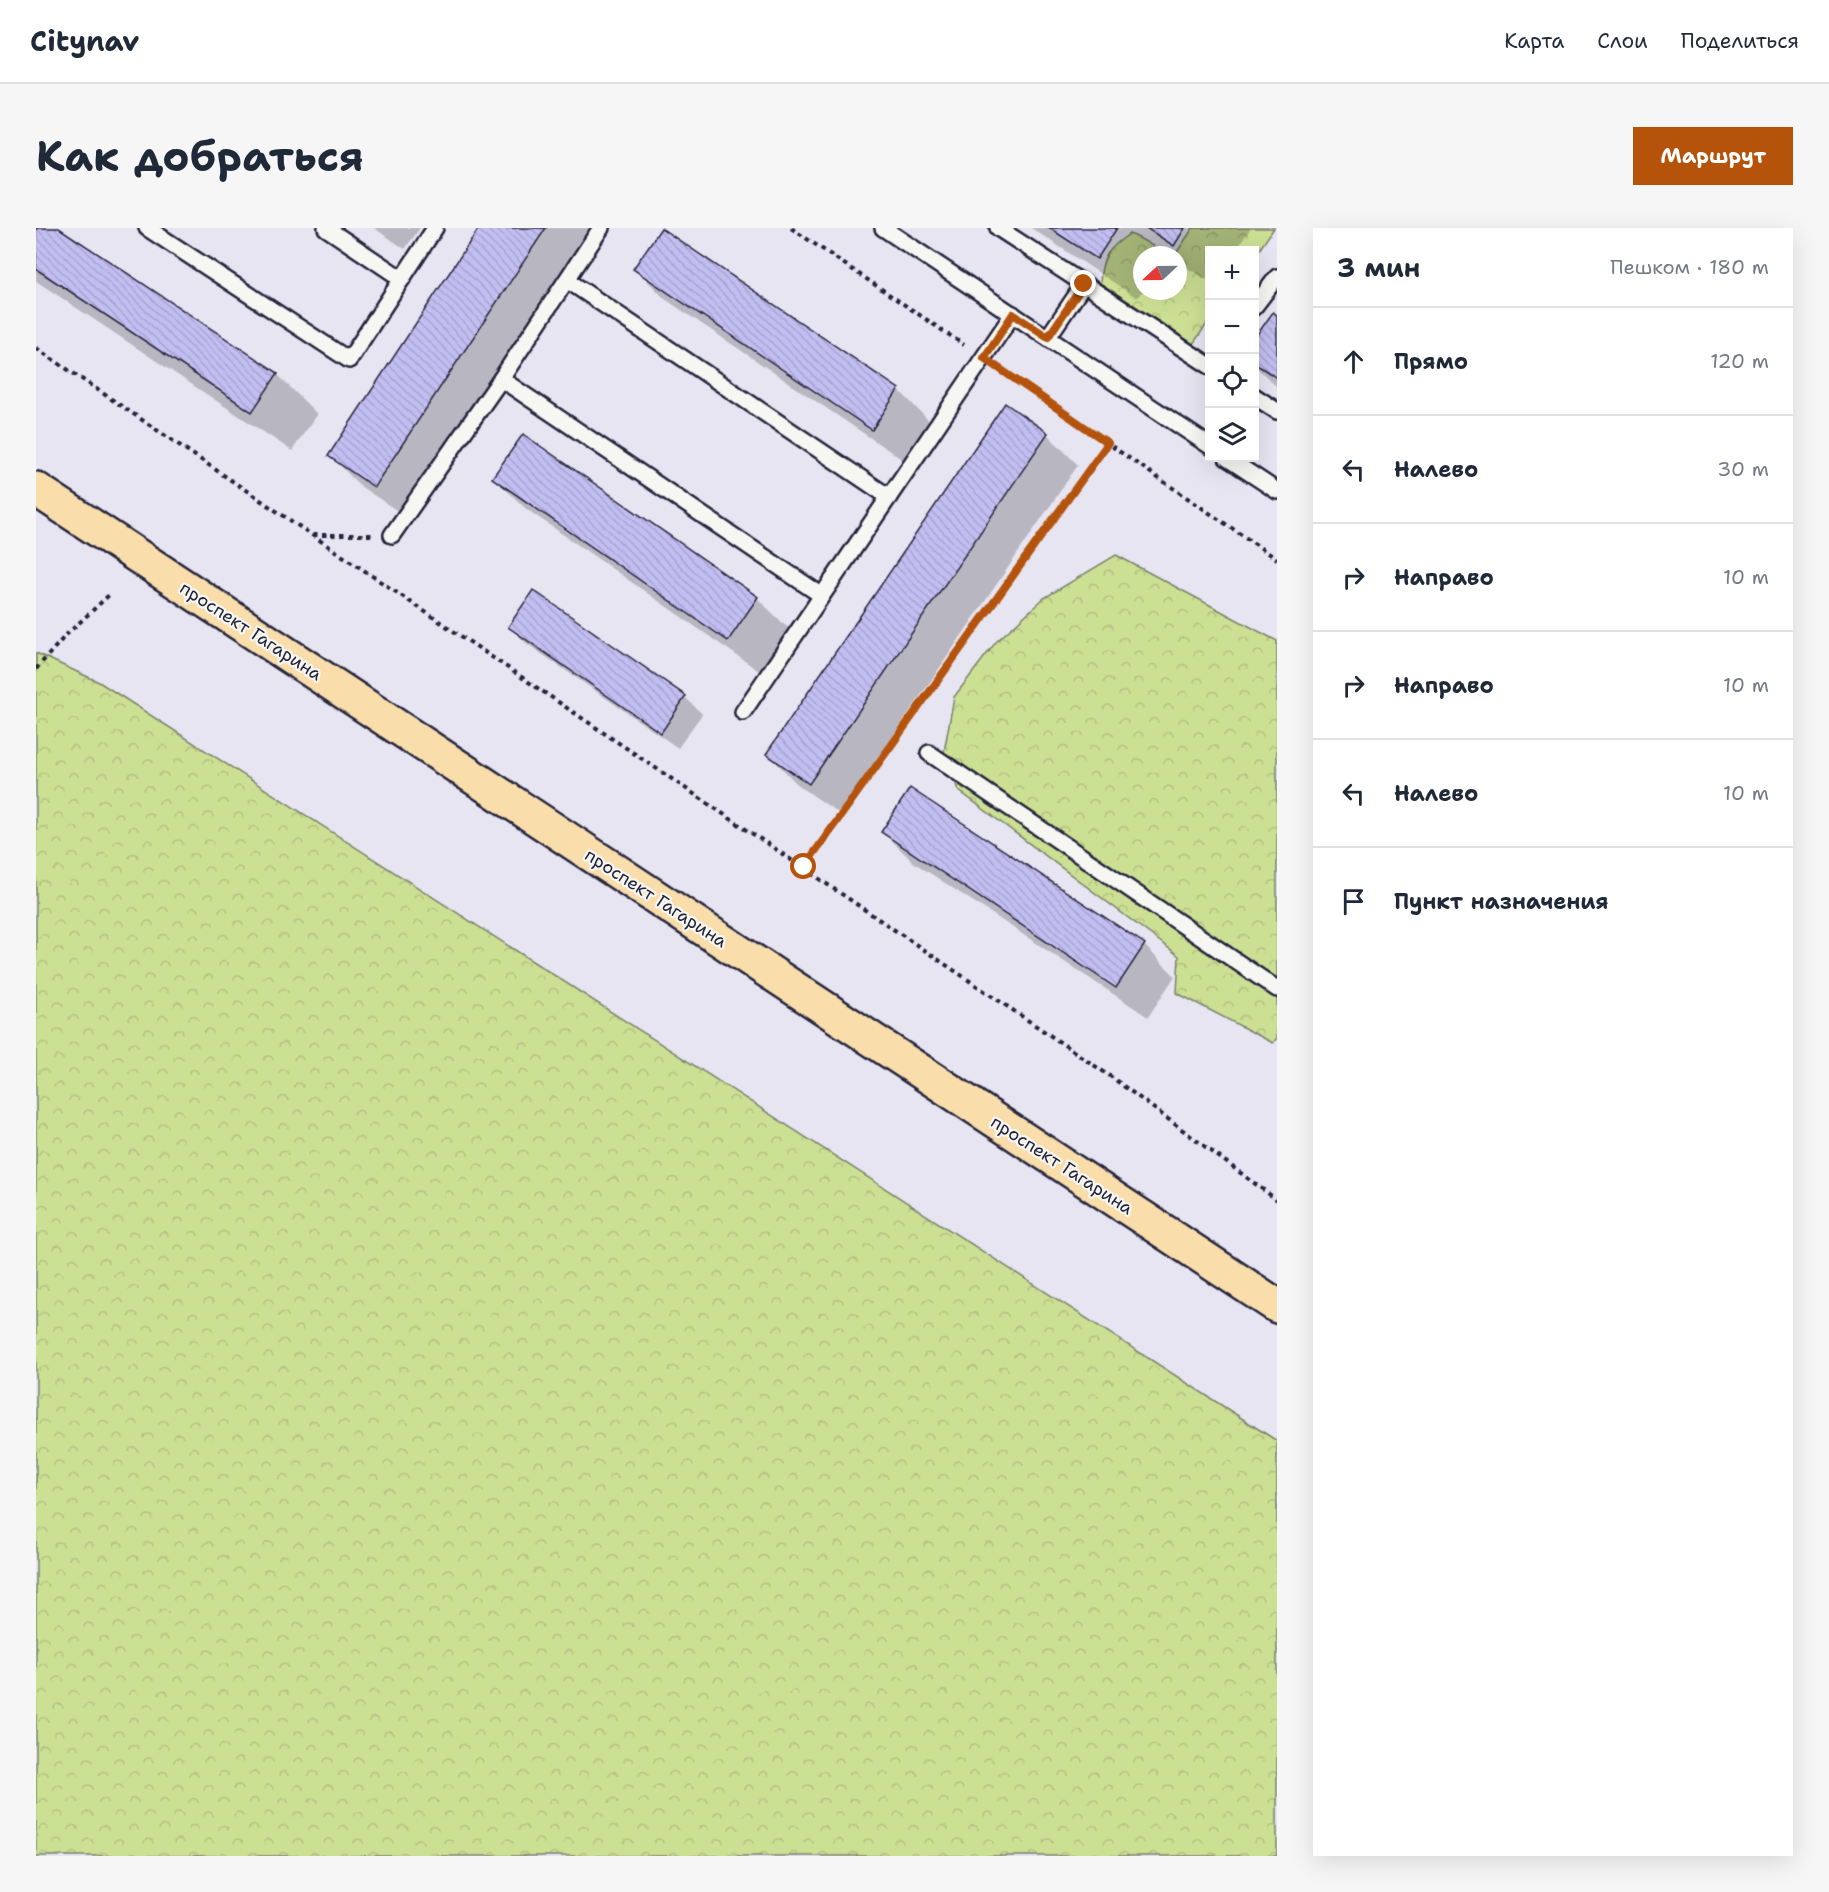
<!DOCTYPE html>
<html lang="ru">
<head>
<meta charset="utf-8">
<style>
	:root { --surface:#fff; --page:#f6f6f7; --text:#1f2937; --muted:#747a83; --line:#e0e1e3; --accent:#b45309 }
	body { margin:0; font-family:"Shantell Sans",sans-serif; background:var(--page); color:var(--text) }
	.controls { position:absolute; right:18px; top:18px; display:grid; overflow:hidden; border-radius:0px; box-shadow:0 6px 24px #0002 }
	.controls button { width:54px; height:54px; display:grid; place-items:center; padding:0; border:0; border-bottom:2px solid var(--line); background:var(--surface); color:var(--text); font:30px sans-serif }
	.compass { position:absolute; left:1097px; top:18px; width:54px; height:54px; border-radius:50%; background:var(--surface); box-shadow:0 6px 24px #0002; rotate:248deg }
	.stop { position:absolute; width:18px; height:18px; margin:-14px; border:4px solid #b45309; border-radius:50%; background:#fff }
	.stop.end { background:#b45309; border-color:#fff; box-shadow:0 2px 6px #0008 }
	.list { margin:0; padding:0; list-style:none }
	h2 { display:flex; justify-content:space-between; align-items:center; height:78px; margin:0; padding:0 24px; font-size:26px }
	h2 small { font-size:20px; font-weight:400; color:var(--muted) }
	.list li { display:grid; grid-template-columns:39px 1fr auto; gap:18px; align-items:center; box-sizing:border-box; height:108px; padding:0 24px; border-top:2px solid var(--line) }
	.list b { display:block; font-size:22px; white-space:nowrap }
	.list em { font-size:20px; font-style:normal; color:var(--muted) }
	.icon { flex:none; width:33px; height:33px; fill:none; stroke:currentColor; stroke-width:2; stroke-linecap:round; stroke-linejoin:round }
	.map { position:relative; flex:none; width:1241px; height:1628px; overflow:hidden; border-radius:0px }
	header { display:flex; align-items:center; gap:36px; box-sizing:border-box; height:84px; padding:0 30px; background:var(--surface); border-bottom:2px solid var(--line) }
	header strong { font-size:28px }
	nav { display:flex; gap:33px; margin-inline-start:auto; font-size:21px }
	.intro { display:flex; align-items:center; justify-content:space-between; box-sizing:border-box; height:144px; padding:0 36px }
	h1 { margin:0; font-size:42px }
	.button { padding:15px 27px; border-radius:0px; background:var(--accent); color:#fff; font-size:21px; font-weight:700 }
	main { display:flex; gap:36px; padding:0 36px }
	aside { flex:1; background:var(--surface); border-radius:0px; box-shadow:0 6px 24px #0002 }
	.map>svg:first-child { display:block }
	.forest { fill:url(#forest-crowns); stroke:#778168; stroke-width:1.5 }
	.shadow { fill:#0003 }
	.building { fill:url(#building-back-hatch); stroke:#22223b; stroke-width:1.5 }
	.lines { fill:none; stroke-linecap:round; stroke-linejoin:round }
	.lane-casing { stroke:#22223b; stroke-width:20 }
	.primary-casing { stroke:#22223b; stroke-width:38 }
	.path { stroke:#22223b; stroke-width:4; stroke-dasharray:4.5 4.5; stroke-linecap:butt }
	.lane { stroke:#f6f6f2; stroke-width:15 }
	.primary { stroke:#f9deab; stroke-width:33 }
	.route { stroke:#b45309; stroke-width:8 }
	.labels { text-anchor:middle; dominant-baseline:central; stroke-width:4.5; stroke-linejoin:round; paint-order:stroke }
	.street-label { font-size:18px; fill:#22223b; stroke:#f6f6f2 }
</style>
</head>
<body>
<header>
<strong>Citynav</strong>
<nav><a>Карта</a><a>Слои</a><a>Поделиться</a></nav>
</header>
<div class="intro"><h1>Как добраться</h1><a class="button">Маршрут</a></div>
<main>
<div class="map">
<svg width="1241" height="1628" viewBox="0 0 1241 1628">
	<defs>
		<pattern id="forest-crowns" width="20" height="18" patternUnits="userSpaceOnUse" patternTransform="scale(1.5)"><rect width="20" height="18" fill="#cce094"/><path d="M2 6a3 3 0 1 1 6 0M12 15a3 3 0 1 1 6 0" fill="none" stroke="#afc080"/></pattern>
		<pattern id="building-back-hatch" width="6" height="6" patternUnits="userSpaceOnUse" patternTransform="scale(1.5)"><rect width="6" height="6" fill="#c3bef1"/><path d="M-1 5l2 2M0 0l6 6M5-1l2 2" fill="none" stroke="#a7a3d0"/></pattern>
	</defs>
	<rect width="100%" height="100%" fill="#e7e5f2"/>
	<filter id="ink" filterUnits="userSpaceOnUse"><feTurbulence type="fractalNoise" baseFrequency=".0167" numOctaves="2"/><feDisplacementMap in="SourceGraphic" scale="12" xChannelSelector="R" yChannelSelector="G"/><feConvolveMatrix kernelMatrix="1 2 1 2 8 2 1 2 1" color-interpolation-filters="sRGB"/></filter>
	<g filter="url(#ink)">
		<g class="forest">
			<path d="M1157,0h81l-19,28 -1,-6h-44l-1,71 -16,23 -93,-61c1,-26 9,-35 29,-49 16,5 26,15 40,21h-27v36h36v-36h-3z"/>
			<path d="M1080,327l161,86v397l-4,5 -96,-50 2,-37 -221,-166 -14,-38 10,-55 42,-55 48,-44z"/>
			<path d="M0,425l63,29 1178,759v415h-1241z"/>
		</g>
		<g class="shadow">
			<path d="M0,0h21l220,146 40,40 -25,37 -256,-170z"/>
			<path d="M338,0h46l-15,21z"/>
			<path d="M445,0h116l-192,288 -45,-30 -30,-31z"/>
			<path d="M995,0h220l-15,22h-26v32l-32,-20v-7h-36v36l-5,7z"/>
			<path d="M625,2l238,160 30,31 -26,39 -238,-161 -30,-31z"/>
			<path d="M1241,88v71l-23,-22v-23z"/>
			<path d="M969,178l42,28 31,31 -238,349 -42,-29 -30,-31z"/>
			<path d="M487,208l234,162 31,30 -29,43 -234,-163 -31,-30z"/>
			<path d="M474,399l175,70 17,17 -24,34 -152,-105z"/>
			<path d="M874,562l234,155 31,31 -27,41 -235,-155 -30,-30z"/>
		</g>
		<g class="building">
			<path d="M0,0h23l219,145 -26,39 -216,-143z"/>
			<path d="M443,0h67l-172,259 -46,-31z"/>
			<path d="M625,0l238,161 -27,41 -239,-161z"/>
			<path d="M1013,0h68l-20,31z"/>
			<path d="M1110,0h39l-11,18z"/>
			<path d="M1237,84l4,3v63l-23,-15v-24z"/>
			<path d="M969,175l43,30 -239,351 -43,-30z"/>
			<path d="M487,206l235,163 -30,44 -236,-163z"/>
			<path d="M497,362l153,106 -25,37 -153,-106z"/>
			<path d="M874,560l235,156 -29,44 -235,-156z"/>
		</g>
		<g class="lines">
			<defs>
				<g id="lane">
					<path d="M111,0l202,132 86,-132"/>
					<path d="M290,0l76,51"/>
					<path d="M847,0l327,218"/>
					<path d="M962,0l212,138"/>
					<path d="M531,52l322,217"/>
					<path d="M1218,79l23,-30"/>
					<path d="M1012,109l36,-53"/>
					<path d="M465,151l320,216"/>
					<path d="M1218,168l23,15"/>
					<path d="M1191,230l50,33"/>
					<path d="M356,307l109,-156 100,-151"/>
					<path d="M707,484l270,-398"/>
					<path d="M893,525l348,236"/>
				</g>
				<path id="primary" d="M0,261l1241,817"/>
			</defs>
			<use href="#lane" class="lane-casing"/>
			<use href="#primary" class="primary-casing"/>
			<g class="path">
				<path d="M755,0l173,117"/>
				<path d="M0,120l1074,728 167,124"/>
				<path d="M964,142l277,189"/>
				<path d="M277,307h59"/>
				<path d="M0,441l29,-33 44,-41"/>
				<path d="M768,639l304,-424"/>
			</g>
			<use href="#lane" class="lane"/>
			<use href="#primary" class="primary"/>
		</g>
	</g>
	<g class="lines" filter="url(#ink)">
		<path class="route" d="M768,639l304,-424 -124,-85 29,-44 35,23 36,-53"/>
	</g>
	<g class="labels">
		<g class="street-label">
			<text transform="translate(215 403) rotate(33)">проспект Гагарина</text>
			<text transform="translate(620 670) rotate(33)">проспект Гагарина</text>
			<text transform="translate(1026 937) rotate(33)">проспект Гагарина</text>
		</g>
	</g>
</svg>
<div class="controls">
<button>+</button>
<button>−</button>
<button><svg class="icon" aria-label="locate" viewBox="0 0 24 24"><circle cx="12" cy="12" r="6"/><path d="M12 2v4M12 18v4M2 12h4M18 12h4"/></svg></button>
<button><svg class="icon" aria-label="layers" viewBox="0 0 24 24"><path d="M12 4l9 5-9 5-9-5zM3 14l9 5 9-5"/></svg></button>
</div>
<svg class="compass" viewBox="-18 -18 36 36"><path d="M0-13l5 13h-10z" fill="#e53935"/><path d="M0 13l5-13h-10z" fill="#747a83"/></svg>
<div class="stop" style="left:768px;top:639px"></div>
<div class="stop end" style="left:1048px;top:56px"></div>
</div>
<aside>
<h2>3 мин<small>Пешком · 180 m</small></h2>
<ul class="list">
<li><svg class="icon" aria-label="ahead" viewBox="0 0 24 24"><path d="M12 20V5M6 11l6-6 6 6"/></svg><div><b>Прямо</b></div><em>120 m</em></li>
<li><svg class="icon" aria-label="left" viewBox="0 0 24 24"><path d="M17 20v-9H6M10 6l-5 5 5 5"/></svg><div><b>Налево</b></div><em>30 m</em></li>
<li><svg class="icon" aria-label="right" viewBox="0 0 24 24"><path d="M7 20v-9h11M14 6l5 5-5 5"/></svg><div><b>Направо</b></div><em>10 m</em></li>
<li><svg class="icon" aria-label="right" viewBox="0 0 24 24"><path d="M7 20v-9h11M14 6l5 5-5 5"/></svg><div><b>Направо</b></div><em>10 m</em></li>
<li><svg class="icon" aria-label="left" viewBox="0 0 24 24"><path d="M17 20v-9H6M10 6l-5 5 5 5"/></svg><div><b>Налево</b></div><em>10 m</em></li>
<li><svg class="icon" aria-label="arrive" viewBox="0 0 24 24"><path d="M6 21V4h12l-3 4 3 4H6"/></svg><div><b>Пункт назначения</b></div></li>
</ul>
</aside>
</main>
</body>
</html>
